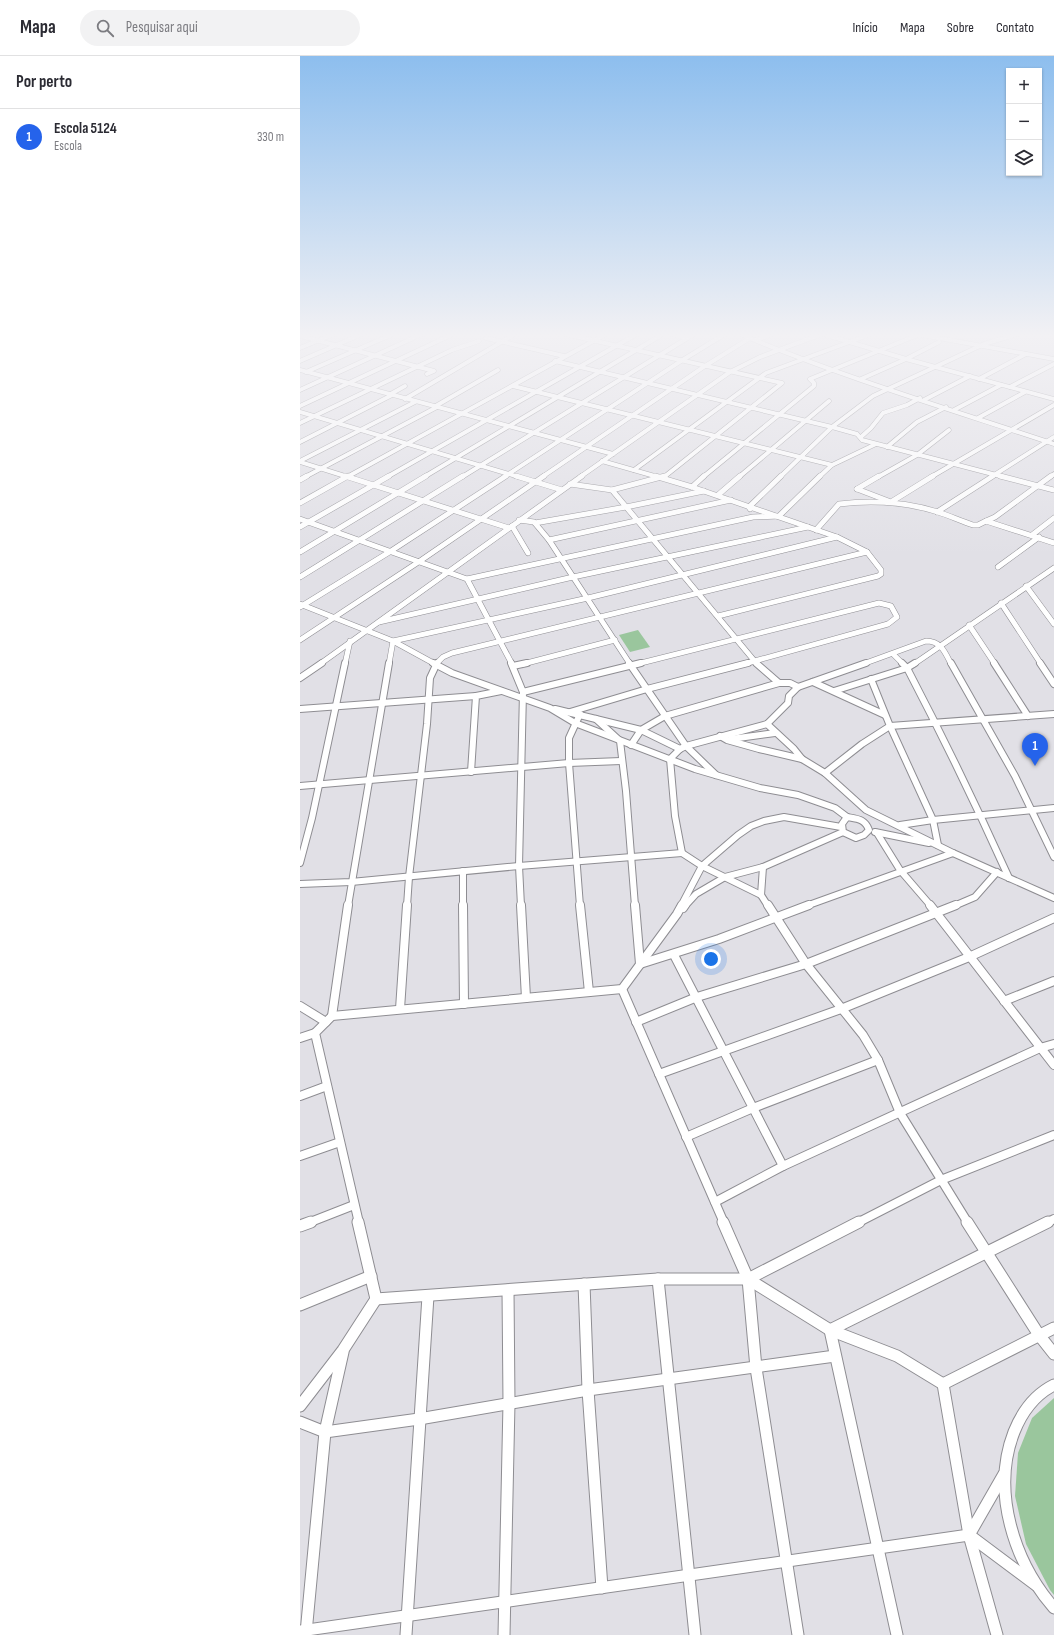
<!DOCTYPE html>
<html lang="pt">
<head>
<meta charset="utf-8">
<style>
	:root { --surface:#fff; --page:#f2f2f3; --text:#2b2b33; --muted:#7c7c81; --line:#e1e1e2; --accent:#2563eb }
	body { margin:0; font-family:"Sofia Sans Condensed",sans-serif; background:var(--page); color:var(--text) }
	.controls { position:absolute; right:12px; top:12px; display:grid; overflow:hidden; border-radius:0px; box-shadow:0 1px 3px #0004 }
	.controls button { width:36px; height:36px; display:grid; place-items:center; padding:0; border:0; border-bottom:1px solid var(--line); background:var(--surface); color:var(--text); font:20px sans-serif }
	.you { position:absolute; left:411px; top:903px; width:14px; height:14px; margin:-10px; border:3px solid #fff; border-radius:50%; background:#1a73e8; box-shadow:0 0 0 6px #1a73e833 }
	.badge { display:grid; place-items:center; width:26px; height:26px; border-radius:50%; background:var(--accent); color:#fff; font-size:13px; font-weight:700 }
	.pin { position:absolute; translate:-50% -33px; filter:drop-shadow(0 1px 2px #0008) }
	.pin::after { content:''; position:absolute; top:21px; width:14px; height:12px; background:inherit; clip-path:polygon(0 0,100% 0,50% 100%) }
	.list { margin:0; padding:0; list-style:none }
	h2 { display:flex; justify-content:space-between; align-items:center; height:52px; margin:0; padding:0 16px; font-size:17px }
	h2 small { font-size:13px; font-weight:400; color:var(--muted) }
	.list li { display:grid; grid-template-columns:26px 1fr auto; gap:12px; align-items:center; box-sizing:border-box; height:56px; padding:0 16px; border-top:1px solid var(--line) }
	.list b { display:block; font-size:15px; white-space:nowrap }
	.list p { margin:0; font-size:13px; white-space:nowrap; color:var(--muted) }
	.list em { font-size:13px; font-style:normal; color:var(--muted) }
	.icon { flex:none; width:22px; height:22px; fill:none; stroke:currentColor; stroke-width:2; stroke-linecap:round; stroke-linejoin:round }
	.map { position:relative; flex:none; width:754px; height:1579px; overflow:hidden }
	header { display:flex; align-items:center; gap:24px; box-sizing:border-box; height:56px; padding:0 20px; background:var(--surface); border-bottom:1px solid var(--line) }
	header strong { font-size:19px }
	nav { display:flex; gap:22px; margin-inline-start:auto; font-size:14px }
	.search { width:280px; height:36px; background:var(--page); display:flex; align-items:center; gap:10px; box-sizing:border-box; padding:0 14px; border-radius:22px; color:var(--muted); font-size:15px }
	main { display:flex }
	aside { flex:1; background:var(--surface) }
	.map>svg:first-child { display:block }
	.green { fill:#9ac69d }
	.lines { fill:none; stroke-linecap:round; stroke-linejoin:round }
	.minor-far4-casing { stroke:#8e8d92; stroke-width:5 }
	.minor-far3-casing { stroke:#8e8d92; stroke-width:6 }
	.minor-far2-casing { stroke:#8e8d92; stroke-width:8 }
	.minor-far1-casing { stroke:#8e8d92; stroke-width:10 }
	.minor-casing { stroke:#8e8d92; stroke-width:13 }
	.minor-far4 { stroke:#fff; stroke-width:4 }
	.minor-far3 { stroke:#fff; stroke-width:5 }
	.minor-far2 { stroke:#fff; stroke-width:6 }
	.minor-far1 { stroke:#fff; stroke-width:8 }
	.minor { stroke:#fff; stroke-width:11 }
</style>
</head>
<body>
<header>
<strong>Mapa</strong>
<div class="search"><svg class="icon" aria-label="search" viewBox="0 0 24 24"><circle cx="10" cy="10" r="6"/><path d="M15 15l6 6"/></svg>Pesquisar aqui</div>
<nav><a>Início</a><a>Mapa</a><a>Sobre</a><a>Contato</a></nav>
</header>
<main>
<aside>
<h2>Por perto<small></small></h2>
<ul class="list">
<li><span class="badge">1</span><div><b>Escola 5124</b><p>Escola</p></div><em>330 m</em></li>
</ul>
</aside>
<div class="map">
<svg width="754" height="1579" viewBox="0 0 754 1579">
	<rect width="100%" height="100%" fill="#e1e0e6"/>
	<g class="green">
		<path d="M338,574l12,17 -20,5 -11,-17z"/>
		<path d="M754,1342v197l-4,-5 -24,-46 -11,-48 3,-43 14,-35z"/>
	</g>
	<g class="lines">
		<defs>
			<g id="minor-far4">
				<path d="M265,278l217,49 -118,94"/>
				<path d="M371,278l17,4"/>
				<path d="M440,278c102,43 209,75 314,110"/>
				<path d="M523,278l83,25 148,40"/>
				<path d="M617,278l137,25"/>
				<path d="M0,280l134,35 -7,3"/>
				<path d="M186,282l78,18"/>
				<path d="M456,284l17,-6"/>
				<path d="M0,292l34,-14"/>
				<path d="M0,305l62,-27"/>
				<path d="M255,305l277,66 25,7 5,6 142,37"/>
				<path d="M0,314l313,84"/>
				<path d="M6,316l87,-38"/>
				<path d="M561,323l45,-20 33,-17"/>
				<path d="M679,323l47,-25"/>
				<path d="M213,330l319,79 44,-21"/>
				<path d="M710,331l44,-23"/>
				<path d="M0,334l122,-56"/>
				<path d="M89,339l16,-9"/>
				<path d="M105,343l110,-65"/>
				<path d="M624,344l46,-24"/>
				<path d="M0,350l153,-72"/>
				<path d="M134,351l64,-37"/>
				<path d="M654,354l47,-25"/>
				<path d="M0,356l219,65"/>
				<path d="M678,362l47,-26"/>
				<path d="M0,367l152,-73 27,-9"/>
				<path d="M561,381l10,-9 12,-15 24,-8 13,-7"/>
				<path d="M0,386l92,-47"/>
				<path d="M587,391l30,-25 29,-15"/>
				<path d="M0,405l115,-59"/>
				<path d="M302,405l56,16"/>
				<path d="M0,406l48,15"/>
				<path d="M334,414l132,-97 105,-39"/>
				<path d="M5,421l132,-70"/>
				<path d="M47,421l259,-143"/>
				<path d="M87,421l250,-143"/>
				<path d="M124,421l239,-143"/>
				<path d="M162,421l232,-143"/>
				<path d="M204,421l177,-116 44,-27"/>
				<path d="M242,421l163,-111 45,-28"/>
				<path d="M280,421l150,-105 30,-15 62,-23"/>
				<path d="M403,421l111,-91v-3l-4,-4 110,-45"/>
				<path d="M439,421l90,-76"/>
				<path d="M480,421l52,-50 41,-31 111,-52 34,-10"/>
				<path d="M519,421l13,-12"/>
				<path d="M578,421l39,-22 32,-25"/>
				<path d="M631,421l123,-72"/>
				<path d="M691,421l63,-40"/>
				<path d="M750,421l4,-3"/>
			</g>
			<g id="minor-far3">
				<path d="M45,420l164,52"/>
				<path d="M216,420l46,14"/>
				<path d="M355,420l37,11 145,50 30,15 14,18v4l-3,2 -160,40"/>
				<path d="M700,420l54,14"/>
				<path d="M0,424l7,-4"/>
				<path d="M270,428l42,6 145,174"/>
				<path d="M392,431l12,-11"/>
				<path d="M557,433l34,13 42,-26"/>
				<path d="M557,433l22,-13"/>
				<path d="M312,434l53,-14"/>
				<path d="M418,439l22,-19"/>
				<path d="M0,447l48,-27"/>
				<path d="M450,453l-1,-2 32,-31"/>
				<path d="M637,456l56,-36"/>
				<path d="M0,463l167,60 286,-62 26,-1 41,-40"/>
				<path d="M219,464l15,2 15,18 81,124"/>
				<path d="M686,465l9,-4 56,-41"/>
				<path d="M235,467l91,-16 78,-16"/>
				<path d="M212,470l16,27"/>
				<path d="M0,471l89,-51"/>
				<path d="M516,474l23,-26c33,-4 67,-2 99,8 12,4 23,9 35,13h5l8,-4 68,22"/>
				<path d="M732,479l22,-17"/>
				<path d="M249,484l182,-40"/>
				<path d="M0,496l126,-76"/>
				<path d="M698,511l41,-30"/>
				<path d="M0,521l163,-101"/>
				<path d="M167,523l45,85"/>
				<path d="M726,530l28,38"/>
				<path d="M701,547l40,61"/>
				<path d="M0,548l93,37 42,23"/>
				<path d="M0,551l91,-56 115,-75"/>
				<path d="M79,566l194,-45 235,-50"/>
				<path d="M669,569l26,39"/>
				<path d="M0,584l120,-79 124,-85"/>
				<path d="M593,598l10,10"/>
				<path d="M20,608l262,-188"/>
				<path d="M45,608l5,-23"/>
				<path d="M89,608l4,-23 195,-43 249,-61"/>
				<path d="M136,608l7,-7 9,-4 415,-101"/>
				<path d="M223,608l92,-24"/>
				<path d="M337,608l242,-61 12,3 6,11 -9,7 -144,40"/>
				<path d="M563,608l63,-23c15,0 19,11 25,23"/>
				<path d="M614,608l140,-96"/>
			</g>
			<g id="minor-far2">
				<path d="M133,607l19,10 98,35 25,15 120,46 65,19 38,7 37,13 12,9"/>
				<path d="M211,607l12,29"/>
				<path d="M329,607l57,83 30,29"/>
				<path d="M456,607l23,20h11l8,4 -9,9 -1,7 -21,21 -81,22 -6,3 -10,10 5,57 7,37 20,13 59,29"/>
				<path d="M602,607l5,5c36,69 70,139 102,210"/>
				<path d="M651,607l64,113 39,81"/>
				<path d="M694,607l34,53"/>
				<path d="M740,607l14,21"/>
				<path d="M213,610l14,-3"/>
				<path d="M0,622l22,-15"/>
				<path d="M571,623l19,47 43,94 5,25"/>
				<path d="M513,626l72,33"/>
				<path d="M498,631l68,-24"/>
				<path d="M534,635l73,-23 8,-5"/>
				<path d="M0,653l176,-13"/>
				<path d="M255,653l86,21 39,19"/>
				<path d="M270,656l77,-23 101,-26"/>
				<path d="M280,658l-11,24v25l11,143"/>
				<path d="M296,663l24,22 6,50 9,115"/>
				<path d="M467,668l27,25 8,10"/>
				<path d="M420,680l7,4 32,9 43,10 23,14 41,37 87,43 101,45"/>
				<path d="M431,683l44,-6"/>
				<path d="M331,689l10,-15 24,-14 114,-33"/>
				<path d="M171,716l5,-76 25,-5"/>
				<path d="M525,717l37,-29 28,-18 164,-12"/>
				<path d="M0,730l269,-23 52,-2"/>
				<path d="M547,761c11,2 18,2 22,13l-5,5 -8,3 -13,-6 -1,-8z"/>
				<path d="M600,769l33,-5 121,-12"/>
				<path d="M575,776l54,11"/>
				<path d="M577,777l23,37 31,36"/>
				<path d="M0,807l12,-45 33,-155"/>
				<path d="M463,811l-2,28 7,11"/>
				<path d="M163,815v35"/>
				<path d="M0,828l51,-2 168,-16 163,-13"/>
				<path d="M48,850l41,-243"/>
				<path d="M107,850l2,-29 18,-153 3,-46 7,-15"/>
				<path d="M221,850l-2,-40 4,-174 118,-29"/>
				<path d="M381,850l21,-40 36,-31 13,-9 13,-5 20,-4 57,10"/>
				<path d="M385,850l11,-12 29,-17 38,-10 80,-35"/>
				<path d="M506,850l147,-53"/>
				<path d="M654,850l21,-9 22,-25"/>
			</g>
			<g id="minor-far1">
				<path d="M163,849l1,99"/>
				<path d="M221,849l5,93"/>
				<path d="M280,849l9,87"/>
				<path d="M335,849l5,59 79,-25 90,-34"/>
				<path d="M468,849l38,59 57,71 15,25 22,53 68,110"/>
				<path d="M630,849l124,160"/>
				<path d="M383,852l2,-3"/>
				<path d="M374,899l109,211"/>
				<path d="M322,933l102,234"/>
				<path d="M704,945l50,-20"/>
				<path d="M0,950l26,16"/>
				<path d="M100,953l7,-104"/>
				<path d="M32,960l16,-111"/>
				<path d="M336,966l61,-25 109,-33 150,-59"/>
				<path d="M0,982l15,-5"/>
				<path d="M359,1018l182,-65 128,-52 85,-39"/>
				<path d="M0,1040l27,-10"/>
				<path d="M386,1081l67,-29 125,-48"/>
				<path d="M0,1100l40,-14"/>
				<path d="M415,1146l68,-36 257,-118 14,-4"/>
				<path d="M8,1167l46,-18"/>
				<path d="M59,1167l-44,-190 17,-17 290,-27 55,-75 5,-9"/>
				<path d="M557,1167l84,-43 113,-45"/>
				<path d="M746,1167l8,-4"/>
			</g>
			<g id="minor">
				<path d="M423,1166l25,57 8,89 42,267"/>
				<path d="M667,1166l72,113 15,19"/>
				<path d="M0,1170l11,-4"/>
				<path d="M358,1223l37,356"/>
				<path d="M448,1223l82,51 67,26 46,28 26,151 28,100"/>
				<path d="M284,1228l4,106 14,198"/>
				<path d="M76,1243l282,-20h90l111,-57"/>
				<path d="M0,1249l71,-29"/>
				<path d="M643,1328l111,-56"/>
				<path d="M754,1329c-20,10 -32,27 -40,47 -23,59 0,130 40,176"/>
				<path d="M0,1350l43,-56 33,-51 -18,-77"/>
				<path d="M0,1366l25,10 94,-13 169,-29 247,-34"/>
				<path d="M669,1479l35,-61"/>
				<path d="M0,1575l669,-96 67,50"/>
				<path d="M6,1577l19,-201 18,-80"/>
				<path d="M106,1579l22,-339"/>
				<path d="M204,1579l5,-232 -1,-113"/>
				<path d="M597,1579l-67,-305 218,-108"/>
			</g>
		</defs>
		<use href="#minor-far4" class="minor-far4-casing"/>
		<use href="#minor-far3" class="minor-far3-casing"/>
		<use href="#minor-far2" class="minor-far2-casing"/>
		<use href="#minor-far1" class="minor-far1-casing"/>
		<use href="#minor" class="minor-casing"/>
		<use href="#minor-far4" class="minor-far4"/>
		<use href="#minor-far3" class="minor-far3"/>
		<use href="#minor-far2" class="minor-far2"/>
		<use href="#minor-far1" class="minor-far1"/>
		<use href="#minor" class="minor"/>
	</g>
	<linearGradient id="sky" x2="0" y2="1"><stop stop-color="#8dbeee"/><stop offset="0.56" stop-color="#f2f1f4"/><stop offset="1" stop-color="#f2f1f4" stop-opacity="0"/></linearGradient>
	<rect width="754" height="499" fill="url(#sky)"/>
</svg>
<div class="controls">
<button>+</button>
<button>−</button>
<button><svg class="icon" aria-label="layers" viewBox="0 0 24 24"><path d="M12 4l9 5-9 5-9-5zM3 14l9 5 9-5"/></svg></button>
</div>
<div class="you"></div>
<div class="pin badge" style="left:735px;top:710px">1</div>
</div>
</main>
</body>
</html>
